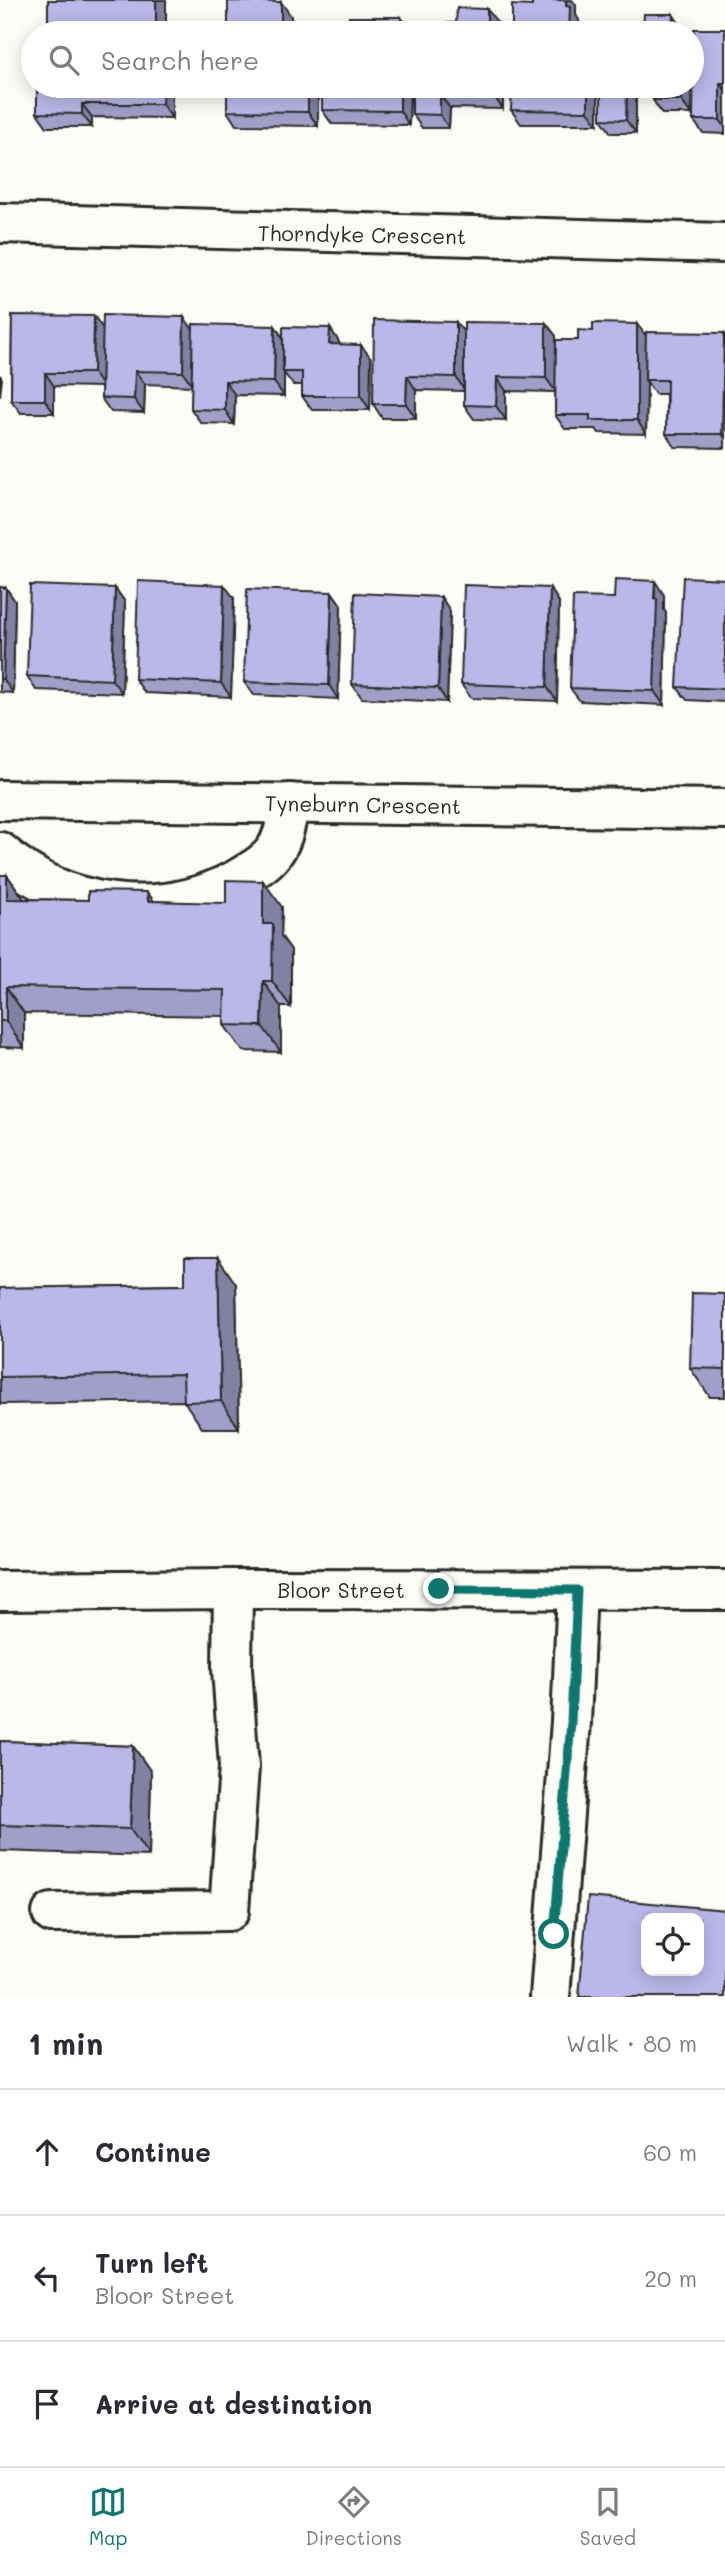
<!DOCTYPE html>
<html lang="en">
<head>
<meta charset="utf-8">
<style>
	:root { --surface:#fff; --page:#f2f2f3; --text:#2b2b33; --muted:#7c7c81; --line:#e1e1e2; --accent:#0f766e }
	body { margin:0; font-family:Mali,sans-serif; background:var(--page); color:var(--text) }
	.controls { position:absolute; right:21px; bottom:21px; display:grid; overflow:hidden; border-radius:14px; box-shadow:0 4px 18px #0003 }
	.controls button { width:63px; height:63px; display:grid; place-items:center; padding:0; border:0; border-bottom:2px solid var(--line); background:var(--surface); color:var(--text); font:35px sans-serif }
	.stop { position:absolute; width:21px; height:21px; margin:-16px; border:5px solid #0f766e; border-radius:50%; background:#fff }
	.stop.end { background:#0f766e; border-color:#fff; box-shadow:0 2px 7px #0008 }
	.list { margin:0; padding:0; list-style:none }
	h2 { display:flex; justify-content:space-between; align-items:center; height:91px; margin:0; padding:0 28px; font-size:30px }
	h2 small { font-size:23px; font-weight:400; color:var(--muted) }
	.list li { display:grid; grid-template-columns:46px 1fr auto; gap:21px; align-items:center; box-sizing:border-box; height:126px; padding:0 28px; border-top:2px solid var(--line) }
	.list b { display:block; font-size:26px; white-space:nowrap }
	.list p { margin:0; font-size:23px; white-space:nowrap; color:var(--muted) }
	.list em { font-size:23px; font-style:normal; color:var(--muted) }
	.icon { flex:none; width:38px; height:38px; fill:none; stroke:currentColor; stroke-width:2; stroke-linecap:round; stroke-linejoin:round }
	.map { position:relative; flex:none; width:725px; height:1997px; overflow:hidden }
	.search { position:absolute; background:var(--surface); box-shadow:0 4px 18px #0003; left:21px; right:21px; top:21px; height:77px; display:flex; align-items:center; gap:18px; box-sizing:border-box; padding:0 24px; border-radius:38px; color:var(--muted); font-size:26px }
	.sheet { height:469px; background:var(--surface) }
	nav { display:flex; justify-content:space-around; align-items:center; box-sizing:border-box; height:98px; border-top:2px solid var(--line); background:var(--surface); font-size:19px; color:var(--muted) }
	nav a { display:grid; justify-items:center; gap:4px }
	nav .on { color:var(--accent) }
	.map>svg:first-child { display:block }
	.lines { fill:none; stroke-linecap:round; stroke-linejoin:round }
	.minor-casing { stroke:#2b2b2b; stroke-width:44 }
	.major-casing { stroke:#2b2b2b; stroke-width:44 }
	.minor { stroke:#fdfcf7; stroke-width:38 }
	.major { stroke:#fdfcf7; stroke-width:38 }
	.wall { fill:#a19ec8; stroke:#2b2b2b; stroke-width:2 }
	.shaded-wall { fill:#8381a3; stroke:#2b2b2b; stroke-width:2 }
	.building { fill:#bbb8e9; stroke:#2b2b2b; stroke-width:2; fill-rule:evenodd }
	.route { stroke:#0f766e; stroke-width:9 }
	.labels { text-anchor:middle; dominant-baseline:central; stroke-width:7; stroke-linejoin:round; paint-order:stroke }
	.street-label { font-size:21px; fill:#2b2b2b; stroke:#fdfcf7 }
</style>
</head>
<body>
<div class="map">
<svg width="725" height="1997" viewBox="0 0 725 1997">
	<rect width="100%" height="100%" fill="#fdfcf7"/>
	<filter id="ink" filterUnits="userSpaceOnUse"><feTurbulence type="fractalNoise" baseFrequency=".0143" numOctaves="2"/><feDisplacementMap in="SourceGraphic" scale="14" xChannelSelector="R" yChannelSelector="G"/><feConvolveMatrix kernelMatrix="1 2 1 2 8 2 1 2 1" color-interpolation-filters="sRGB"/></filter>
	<g filter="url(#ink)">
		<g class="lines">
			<defs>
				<g id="minor">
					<path d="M0,223l725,20"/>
					<path d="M0,800l725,9"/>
					<path d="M0,852c64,57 158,69 234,29 12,-7 30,-16 39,-28 11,-13 13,-33 17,-50"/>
					<path d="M52,1913l177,-2 10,-144 -7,-98 1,-80"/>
					<path d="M550,1997l21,-275 6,-132"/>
				</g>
				<path id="major" d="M0,1591l233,-2 492,1"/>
			</defs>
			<use href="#minor" class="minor-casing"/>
			<use href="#major" class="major-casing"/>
			<use href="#minor" class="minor"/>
			<use href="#major" class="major"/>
		</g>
		<g class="wall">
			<path d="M48,0h118v33h-112l-6,-8z"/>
			<path d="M725,29v105l-22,-1 -10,-13z"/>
			<path d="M172,86v32l-80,-1v10h-45l-10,-14z"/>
			<path d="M227,86h91v40l-82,-1 -9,-14z"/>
			<path d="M322,86h88l-1,39 -77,-1 -10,-14z"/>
			<path d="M412,86h91v23l-53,-1 -1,20h-27l-10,-14z"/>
			<path d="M598,86v38h-77l-10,-14z"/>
			<path d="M601,86h90v28h-29l-9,-14v-4h-17v37h-25l-10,-14z"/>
			<path d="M12,315l91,14h89l83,-3 8,12 47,-10 9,14v3l32,13 -1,52h-58l-10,-14v-11h-9l-9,-12v23l-49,-1 -1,29 -33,-1 -10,-14 1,-23 -47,-2 -1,29 -33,-1 -10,-14v-11l-47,-1v27h-33l-10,-13z"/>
			<path d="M456,322l8,11 82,-10 10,13v4h22l146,-7 1,2v113l-50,-1 -9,-13v-40h-11l-8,-12 -1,52 -47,-1 -3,-4h-31l-10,-14v-23l-49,-1v29l-32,-1 -10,-14v-14l-48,-1v28h-34l-9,-14z"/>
			<path d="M725,579v123l-38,-2 -10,-13z"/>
			<path d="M224,585l10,13 -3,99 -86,-4 -10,-14z"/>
			<path d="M0,587l6,1 9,13 -2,92 -13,-1z"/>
			<path d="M115,588l10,14 -3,91 -86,-3 -9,-14z"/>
			<path d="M550,588l9,14 -2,99 -86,-3 -10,-14z"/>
			<path d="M332,592l9,13 -3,94 -84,-4 -10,-13z"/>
			<path d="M664,595v15l2,3 -2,92 -84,-4 -10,-13 44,-90z"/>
			<path d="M441,597l9,14 -3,91 -85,-4 -10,-14z"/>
			<path d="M0,875h7l17,24 64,1 59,-8 7,9 128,6 -1,29 10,14v57h-10v45l-38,-1 -19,-26v-9l-200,-3v35l-24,-1z"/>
			<path d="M236,1284l3,144h-37l-18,-27 -184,3v-116z"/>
			<path d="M725,1294v103h-15l-20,-29z"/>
			<path d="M0,1741l133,5 18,26 -2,84 -149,-5z"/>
		</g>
		<g class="shaded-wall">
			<path d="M156,0h10v33h-5l-5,-6z"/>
			<path d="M566,0h6l4,5v10l3,5v13h-10z"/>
			<path d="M281,2l10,14v17h-10z"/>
			<path d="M487,9l10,13v7l3,4h-7l-6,-9z"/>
			<path d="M673,14l9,14v2l2,3h-9l-3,-4z"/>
			<path d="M401,17l10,14v2h-10z"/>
			<path d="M720,83l5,7v37l-5,-7z"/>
			<path d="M163,86h9v32l-10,-14z"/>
			<path d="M308,86h10v40l-10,-14z"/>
			<path d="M400,86h10l-1,39 -9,-14z"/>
			<path d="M493,86h10v23l-10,-14z"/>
			<path d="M588,86h10v38l-10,-13z"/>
			<path d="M627,86h2l7,10v37l-10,-13z"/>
			<path d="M681,86h10v28l-10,-14z"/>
			<path d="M440,95l10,13 -1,20 -9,-13z"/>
			<path d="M82,104l10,13v10l-10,-13z"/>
			<path d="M94,316l10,14 -1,57 -10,-14z"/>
			<path d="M184,317l10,14 -1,55 -10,-14z"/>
			<path d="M456,322l10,13 -1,56 -9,-14z"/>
			<path d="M546,323l10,13v56l-10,-14z"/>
			<path d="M637,324l10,13 -2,43 2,2 -1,52 -9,-14z"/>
			<path d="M275,326l9,14v56l-10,-14z"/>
			<path d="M330,328l9,14v16l-10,-14z"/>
			<path d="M724,333l1,2v103l-3,-4z"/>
			<path d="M361,345l10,13 -1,52 -9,-14z"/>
			<path d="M135,371l10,13 -1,29 -10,-14z"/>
			<path d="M45,373l9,13v27l-9,-13z"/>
			<path d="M0,375l2,4 -2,17z"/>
			<path d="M407,376l9,14v28l-10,-14z"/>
			<path d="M497,377l9,14v29l-10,-14z"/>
			<path d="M225,381l10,14 -1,29 -9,-14z"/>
			<path d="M655,581l9,14v15l2,3 -2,92 -10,-14z"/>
			<path d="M224,585l10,13 -3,99 -10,-14z"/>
			<path d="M6,588l9,13 -2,92 -10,-14z"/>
			<path d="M115,588l10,14 -3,91 -10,-13z"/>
			<path d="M550,588l9,14 -2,99 -10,-14z"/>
			<path d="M332,592l9,13 -3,94 -9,-14z"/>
			<path d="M441,597l9,14 -3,91 -9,-14z"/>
			<path d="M7,875l19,27 -19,-3z"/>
			<path d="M263,881l19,26 -1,29 10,14v57l-19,-26 -9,-57z"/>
			<path d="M147,892l19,27 -18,-18z"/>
			<path d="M263,981l18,26v45l-19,-26z"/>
			<path d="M6,987l18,26v35l-18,-27z"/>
			<path d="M218,1258l18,26 3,144 -18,-27z"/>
			<path d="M133,1746l18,26 -2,84 -19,-27z"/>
		</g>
		<g class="building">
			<path d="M48,0h108v27l-108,-2z"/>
			<path d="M532,0h34v6l4,1 -1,26h-57v-28l20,1z"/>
			<path d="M228,1l53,1v31h-53z"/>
			<path d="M457,8l30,1v15l7,1v8h-81v-10h43z"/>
			<path d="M644,14h29l-1,15h9v4h-80v-5h42z"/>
			<rect x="349" y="17" width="52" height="16"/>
			<path d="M694,29h31v54h-5v37h-27z"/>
			<path d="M37,86h126l-1,18h-80v10l-45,-1z"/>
			<path d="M227,86h81v26l-81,-1z"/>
			<path d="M322,86h78v25l-78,-1z"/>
			<path d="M412,86h81v9h-53v20l-28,-1z"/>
			<path d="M512,86h76v25l-77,-1z"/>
			<path d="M601,86h26l-1,34 -25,-1z"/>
			<rect x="653" y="86" width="28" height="14"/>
			<path d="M12,315l82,1 -1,57h-48v27h-34z"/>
			<path d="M103,315l81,2 -1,55 -48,-1 -1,28 -33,-1z"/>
			<path d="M374,320l82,2v55l-49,-1 -1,28h-33z"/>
			<path d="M464,322l82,1v55l-49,-1 -1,29 -32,-1z"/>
			<path d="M593,323l44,1v96h-47v-5h-35l1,-75h22v-10l15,1z"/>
			<path d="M193,324l82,2 -1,56 -49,-1v29l-34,-1z"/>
			<path d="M283,327l47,1 -1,16 32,1v51h-59v-24h-19z"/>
			<path d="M646,332l78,1 -2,101h-56l1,-54h-22z"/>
			<path d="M683,577l42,2v110l-48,-2z"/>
			<path d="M615,579l40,2 -1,18h3l-3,92 -84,-3 3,-91 41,1z"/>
			<path d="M138,581l86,4 -3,98 -86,-4z"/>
			<path d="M30,585l85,3 -3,92 -85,-4z"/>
			<path d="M464,585l86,3 -3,99 -86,-3z"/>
			<path d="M0,587l6,1 -3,91h-3z"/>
			<path d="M247,589l85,3 -3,93 -85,-3z"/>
			<path d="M355,593l86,4 -3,91 -86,-4z"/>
			<path d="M0,875h7v24l81,1v-9l59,1 1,9 78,2v-23l37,1v43h10l-1,57h-9l-1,45 -38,-1 1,-35 -219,-3v34h-6z"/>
			<path d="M185,1258h33l3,143 -37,1 -1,-28 -183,3v-89l185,-3z"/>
			<path d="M692,1293l33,1v75l-35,-1z"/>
			<path d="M0,1741l133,5 -3,83 -130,-4z"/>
			<path d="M588,1897l137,13v87h-146zM646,1918h53v53h-53z"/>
		</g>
	</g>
	<g class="lines" filter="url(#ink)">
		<path class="route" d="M439,1589l138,1 -6,132 -17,212"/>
	</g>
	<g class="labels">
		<g class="street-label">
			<text transform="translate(362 234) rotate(1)">Thorndyke Crescent</text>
			<text transform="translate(363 804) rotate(1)">Tyneburn Crescent</text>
			<text x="341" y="1589">Bloor Street</text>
		</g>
	</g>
</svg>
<div class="controls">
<button><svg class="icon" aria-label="locate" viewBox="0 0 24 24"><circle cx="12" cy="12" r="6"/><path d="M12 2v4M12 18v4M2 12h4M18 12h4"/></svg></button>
</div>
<div class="stop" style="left:554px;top:1934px"></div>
<div class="stop end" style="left:439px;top:1589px"></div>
<div class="search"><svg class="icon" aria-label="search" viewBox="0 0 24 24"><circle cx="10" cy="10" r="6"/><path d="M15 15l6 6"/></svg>Search here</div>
</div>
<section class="sheet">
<h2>1 min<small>Walk · 80 m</small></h2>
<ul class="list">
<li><svg class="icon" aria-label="ahead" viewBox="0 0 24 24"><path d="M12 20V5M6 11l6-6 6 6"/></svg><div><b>Continue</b></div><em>60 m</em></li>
<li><svg class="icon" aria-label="left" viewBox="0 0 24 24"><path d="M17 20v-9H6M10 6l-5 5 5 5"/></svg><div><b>Turn left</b><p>Bloor Street</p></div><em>20 m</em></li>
<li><svg class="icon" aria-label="arrive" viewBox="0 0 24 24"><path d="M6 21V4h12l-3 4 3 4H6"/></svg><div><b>Arrive at destination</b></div></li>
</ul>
</section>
<nav>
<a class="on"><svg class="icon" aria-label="map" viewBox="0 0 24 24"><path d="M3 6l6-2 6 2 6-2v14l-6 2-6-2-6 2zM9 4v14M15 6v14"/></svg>Map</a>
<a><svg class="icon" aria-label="directions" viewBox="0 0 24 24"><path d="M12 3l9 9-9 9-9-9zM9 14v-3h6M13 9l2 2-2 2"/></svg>Directions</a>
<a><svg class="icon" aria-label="saved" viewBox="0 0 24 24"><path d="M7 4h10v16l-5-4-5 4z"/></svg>Saved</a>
</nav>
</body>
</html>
